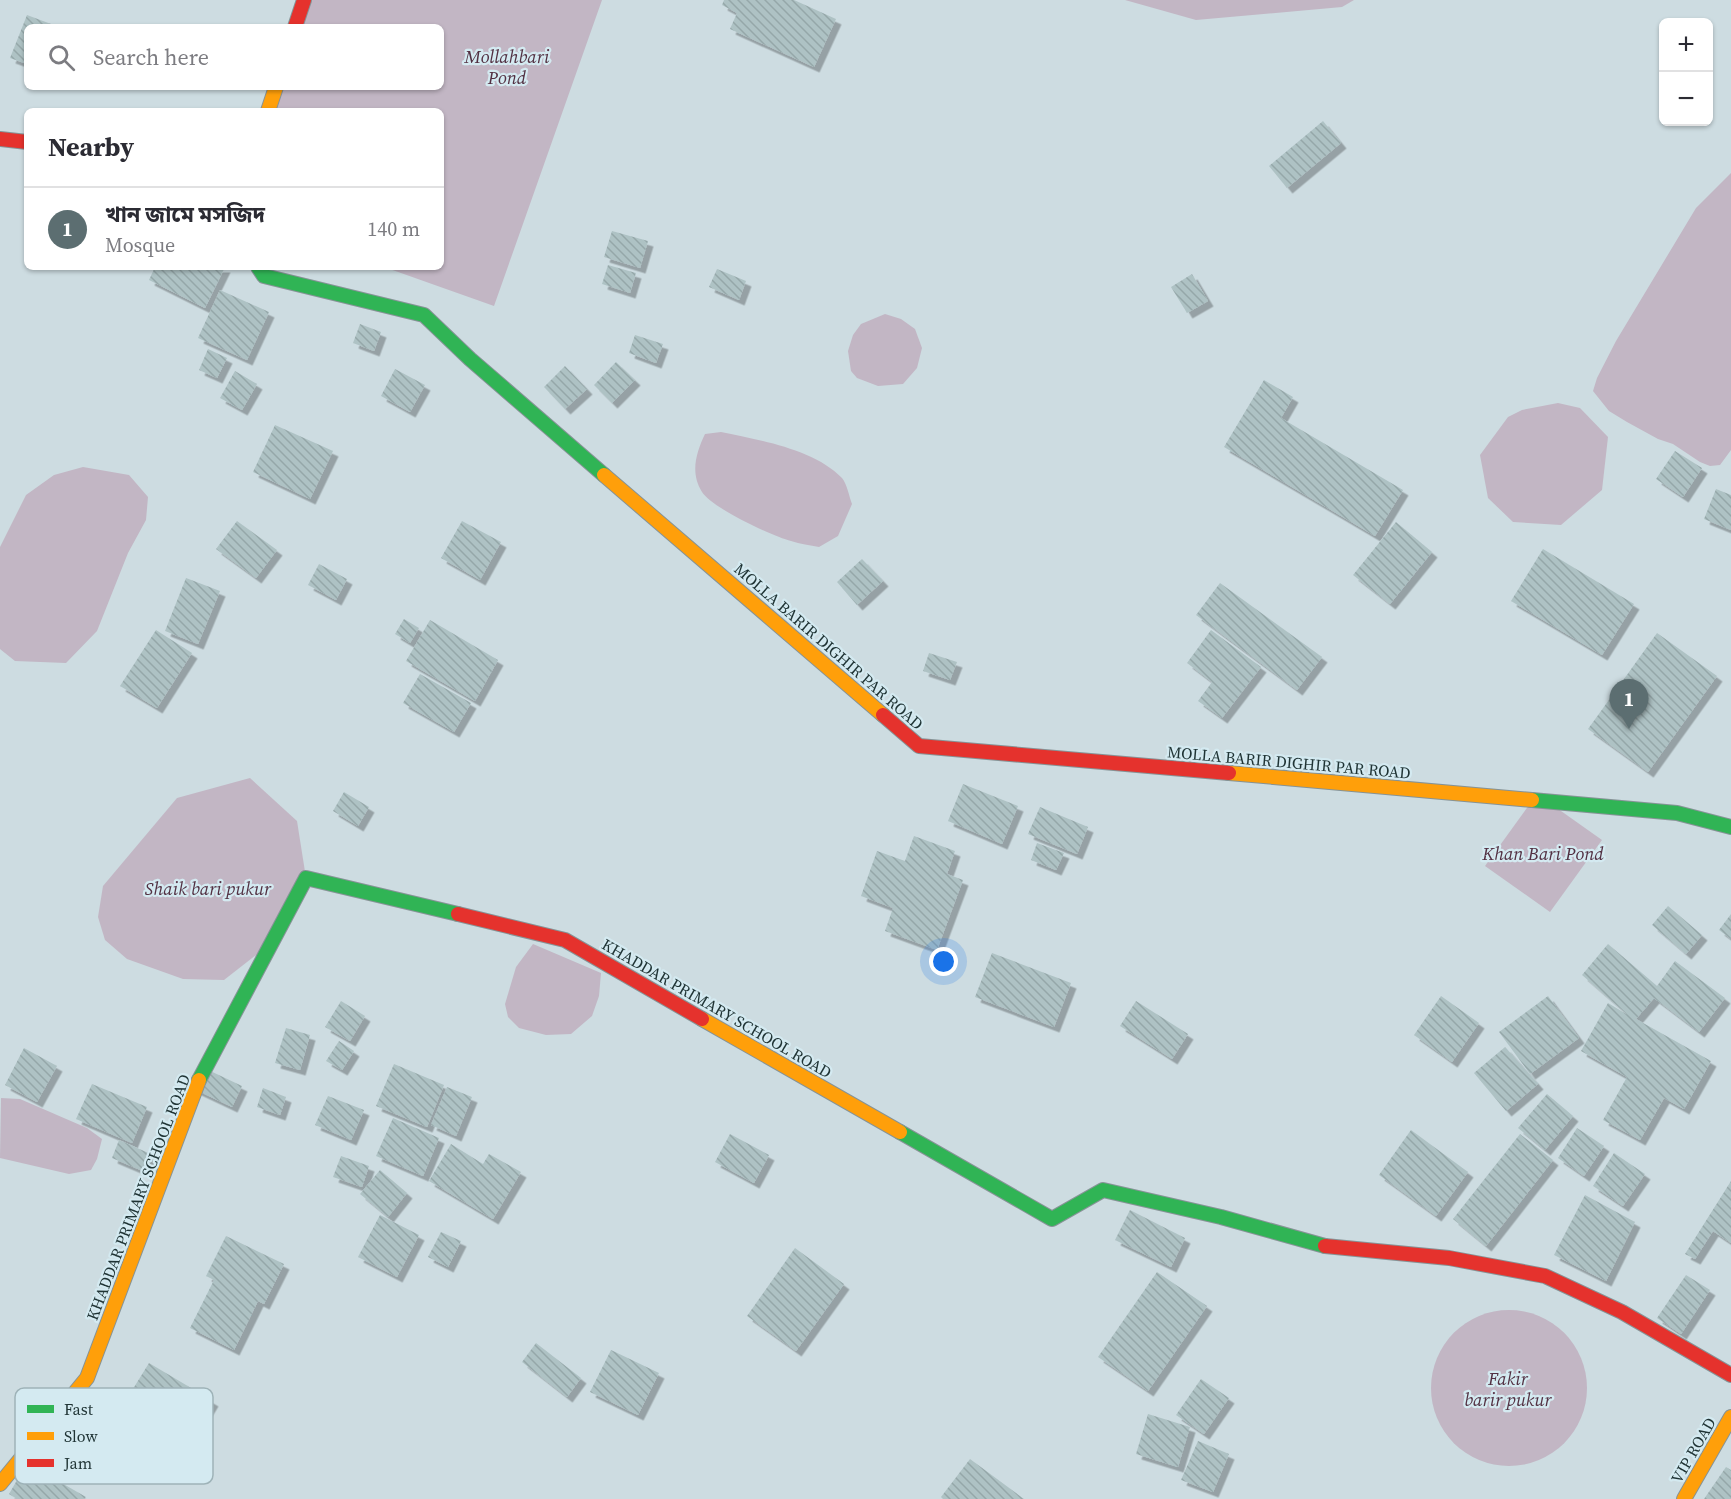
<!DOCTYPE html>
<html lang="en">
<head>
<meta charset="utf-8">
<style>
	:root { --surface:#fff; --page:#f7f7f7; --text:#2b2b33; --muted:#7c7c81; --line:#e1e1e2; --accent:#5c6e71 }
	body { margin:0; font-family:"Source Serif 4","Noto Sans Bengali",serif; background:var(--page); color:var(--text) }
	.controls { position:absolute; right:18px; top:18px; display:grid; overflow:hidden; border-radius:9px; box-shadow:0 2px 4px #0004 }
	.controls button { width:54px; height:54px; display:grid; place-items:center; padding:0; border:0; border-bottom:2px solid var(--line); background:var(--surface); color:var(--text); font:30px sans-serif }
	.you { position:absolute; left:944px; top:962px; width:21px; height:21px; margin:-15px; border:4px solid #fff; border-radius:50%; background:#1a73e8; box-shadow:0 0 0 9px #1a73e833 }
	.badge { display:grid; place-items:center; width:39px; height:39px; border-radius:50%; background:var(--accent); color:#fff; font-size:20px; font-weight:700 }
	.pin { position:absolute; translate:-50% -50px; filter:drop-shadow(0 2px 3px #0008) }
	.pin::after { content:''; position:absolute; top:32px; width:21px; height:18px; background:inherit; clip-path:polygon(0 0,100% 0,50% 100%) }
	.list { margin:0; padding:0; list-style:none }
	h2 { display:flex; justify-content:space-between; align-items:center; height:78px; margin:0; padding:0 24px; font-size:26px }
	h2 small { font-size:20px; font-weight:400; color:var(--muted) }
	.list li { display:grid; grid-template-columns:39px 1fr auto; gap:18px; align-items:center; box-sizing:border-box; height:84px; padding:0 24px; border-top:2px solid var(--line) }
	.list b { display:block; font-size:22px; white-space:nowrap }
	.list p { margin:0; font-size:20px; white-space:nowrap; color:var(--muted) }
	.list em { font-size:20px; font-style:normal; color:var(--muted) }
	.icon { flex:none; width:33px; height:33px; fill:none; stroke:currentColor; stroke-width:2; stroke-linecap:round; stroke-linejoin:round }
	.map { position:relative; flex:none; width:1731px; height:1499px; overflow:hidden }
	.search { position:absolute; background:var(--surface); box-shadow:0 2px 4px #0004; left:24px; top:24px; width:420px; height:66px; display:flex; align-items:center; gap:15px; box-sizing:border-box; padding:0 21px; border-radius:9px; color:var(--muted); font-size:22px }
	.panel { position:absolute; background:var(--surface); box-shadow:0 2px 4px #0004; left:24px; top:108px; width:420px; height:162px; border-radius:9px }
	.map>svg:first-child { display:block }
	.water { fill:#c2b6c4 }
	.building { fill:url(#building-back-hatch); filter:url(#shadow) }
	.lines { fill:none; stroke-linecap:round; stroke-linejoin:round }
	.fast-casing { stroke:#869396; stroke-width:16 }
	.slow-casing { stroke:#869396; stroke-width:16 }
	.jam-casing { stroke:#869396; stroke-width:16 }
	.fast { stroke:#30b455; stroke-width:14 }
	.slow { stroke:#ff9f0a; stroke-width:14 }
	.jam { stroke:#e5322d; stroke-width:14 }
	.labels { text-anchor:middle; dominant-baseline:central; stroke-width:4.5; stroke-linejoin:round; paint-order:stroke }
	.street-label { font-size:16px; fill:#1f3334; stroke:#d4eaf1 }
	.water-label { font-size:18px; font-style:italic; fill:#523042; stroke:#d4eaf1 }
	.key { fill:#d4eaf1; stroke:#9eb3b8; stroke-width:1.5 }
	.key-label { font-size:16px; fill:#1f3334 }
</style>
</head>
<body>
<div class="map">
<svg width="1731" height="1499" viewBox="0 0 1731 1499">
	<defs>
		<pattern id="building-back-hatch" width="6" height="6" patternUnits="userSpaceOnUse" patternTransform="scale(1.5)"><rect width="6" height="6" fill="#aec2c4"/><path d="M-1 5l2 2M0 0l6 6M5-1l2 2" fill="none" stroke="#95a7a9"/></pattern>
		<filter id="shadow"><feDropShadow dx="5.5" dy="5.5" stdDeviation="0" flood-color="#0004"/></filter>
	</defs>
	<rect width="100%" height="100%" fill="#cddce1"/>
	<g class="water">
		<path d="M304,0h298l-108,306 -110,-39h57v-156h-177l9,-24h168v-60h-147z"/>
		<path d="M1125,0h229l-12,7 -146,13z"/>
		<path d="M1731,173v277l-11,15 -10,1 -10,-4 -27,-18 -15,-5 -31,-17 -18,-11 -16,-20 4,-13 19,-37 80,-133z"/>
		<path d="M885,314l16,5 14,10 7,19 -5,20 -14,16 -25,2 -21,-8 -6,-7 -3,-20 5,-16 8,-11z"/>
		<path d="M1558,403l22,5 28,29 -6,53 -41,35 -48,-3 -25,-24 -8,-43 28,-38 14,-7z"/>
		<path d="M721,432c38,8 93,17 121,46 5,6 7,18 10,26l-14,32 -19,11c-9,-2 -19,-3 -28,-6 -19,-5 -79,-33 -89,-49 -12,-19 -6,-39 3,-58z"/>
		<path d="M83,467l46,8 19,22 -2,23 -18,33 -31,78 -31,32 -51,-2 -15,-12v-102l26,-52 28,-20z"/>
		<path d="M250,778l47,43 9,57 -46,74 -36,28 -41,-1 -56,-20 -22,-19 -7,-23 5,-31 74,-88z"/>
		<path d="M1537,794l65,46 -52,72 -65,-46z"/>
		<path d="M533,944l68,29 -2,23 -7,20 -21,18 -25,1 -27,-7 -11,-11 -3,-13 11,-37z"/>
		<path d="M1,1098l19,1 67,29 15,11 -5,20 -6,11 -22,4 -69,-16z"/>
		<circle cx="1509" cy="1388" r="78"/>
	</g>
	<g class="building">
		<path d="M724,0h70l42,19 -22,48 -84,-38 7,-16 -15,-8z"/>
		<path d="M27,15l32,12h-32v37l-17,-6z"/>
		<path d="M1323,121l18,22 -54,45 -18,-22z"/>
		<path d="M612,231l36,10 -8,27 -36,-11z"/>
		<path d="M608,265l28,8 -6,20 -28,-9z"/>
		<path d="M155,267h70l-20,41 -56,-28z"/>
		<path d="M717,269l29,12 -7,19 -30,-13z"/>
		<path d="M1192,274l16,27 -21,12 -16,-26z"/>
		<path d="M220,290l49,22 -22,48 -49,-22z"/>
		<path d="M360,324l21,8 -7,19 -21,-8z"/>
		<path d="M635,335l28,9 -7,19 -27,-10z"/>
		<path d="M208,349l19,9 -10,20 -18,-8z"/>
		<path d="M616,362l19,18 -23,23 -18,-18z"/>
		<path d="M565,366l22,23 -22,20 -21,-22z"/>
		<path d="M395,369l30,16 -15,27 -29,-16z"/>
		<path d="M235,371l22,13 -15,26 -22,-12z"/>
		<path d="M1264,380l29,17 -12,21 122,72 -28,46 -151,-89z"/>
		<path d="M275,425l58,26 -23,48 -57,-27z"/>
		<path d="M1675,451l27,17 -19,29 -27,-18z"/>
		<path d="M1716,489l15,6v35l-27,-11z"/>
		<path d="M237,521l40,29 -21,28 -40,-29z"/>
		<path d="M462,521l39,21 -21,38 -39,-22z"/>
		<path d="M1396,522l36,30 -42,52 -37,-29z"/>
		<path d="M1543,549l91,55 -32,51 -91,-54z"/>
		<path d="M862,559l21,22 -26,24 -20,-23z"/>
		<path d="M319,564l28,15 -11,21 -28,-15z"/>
		<path d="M186,578l34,13 -22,53 -33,-13z"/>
		<path d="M1220,583l102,74 -25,33 -101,-75z"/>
		<path d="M404,619l15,9 -9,15 -15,-9z"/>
		<path d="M430,620l68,40 -23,41 -69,-40z"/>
		<path d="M156,630l36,23 -35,55 -37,-22z"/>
		<path d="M1211,630l50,37 -39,51 -24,-17 14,-19 -25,-19z"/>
		<path d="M1657,633l60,43 -69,96 -60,-43z"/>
		<path d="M929,653l28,9 -7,18 -27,-9z"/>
		<path d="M420,674l51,29 -17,29 -51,-29z"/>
		<path d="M963,784l55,22 -16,38 -54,-23z"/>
		<path d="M344,792l25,15 -11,19 -25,-15z"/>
		<path d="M1040,807l48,20 -11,27 -49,-20z"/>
		<path d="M914,836l41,15 -8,23 16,6 -26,70 -52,-19 8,-23 -32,-12 16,-45 28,10z"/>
		<path d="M1037,843l27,10 -8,17 -25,-10z"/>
		<path d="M1668,906l34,29 -16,19 -34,-29z"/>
		<path d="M1731,914v25l-12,-9z"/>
		<path d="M1608,944l49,42 18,-25 50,37 -26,34 -45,-34 -18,21 75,42 -27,48 -20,-11 -24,42 -37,-20 24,-43 -46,-26 27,-48 20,12 -46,-40z"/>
		<path d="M992,953l79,30 -17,44 -79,-30z"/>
		<path d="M1441,996l38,27 -27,39 -38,-27z"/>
		<path d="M1548,996l31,42 -49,36 -31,-42z"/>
		<path d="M341,1001l24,15 -15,25 -25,-14z"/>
		<path d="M1136,1001l52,33 -16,25 -52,-33z"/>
		<path d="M286,1028l24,7 -10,35 -25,-7z"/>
		<path d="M339,1041l15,10 -12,19 -16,-9z"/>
		<path d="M1505,1047l33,37 -32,27 -32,-38z"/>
		<path d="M24,1048l33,18 -20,36 -32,-17z"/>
		<path d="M394,1064l50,21 -17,42 -51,-21z"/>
		<path d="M204,1068l38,18 -10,21 -38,-18z"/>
		<path d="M92,1084l55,23 -15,36 -56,-24z"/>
		<path d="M447,1087l25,10 -16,39 -25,-11z"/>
		<path d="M263,1088l23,9 -6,18 -23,-8z"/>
		<path d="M1547,1094l26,22 -28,34 -27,-22z"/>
		<path d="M328,1096l36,14 -13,30 -36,-15z"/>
		<path d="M393,1118l46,20 -16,38 -47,-20z"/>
		<path d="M1577,1128l27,18 -20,30 -26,-18z"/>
		<path d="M1411,1130l57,42 -32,44 -57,-41z"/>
		<path d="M730,1134l39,21 -15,28 -39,-21z"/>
		<path d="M1520,1134l33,26 -67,86 -33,-27z"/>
		<path d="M119,1140l34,15 -8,17 -33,-14z"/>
		<path d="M451,1144l32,20 6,-10 32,18 -28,47 -64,-38z"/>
		<path d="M1614,1153l31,21 -22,32 -30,-20z"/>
		<path d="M341,1156l28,10 -7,21 -29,-10z"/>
		<path d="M380,1170l27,23 -19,24 -28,-23z"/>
		<path d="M1731,1181v62l-18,-12 -18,28 -10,-5z"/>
		<path d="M1585,1195l50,27 -29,59 -52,-26z"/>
		<path d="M1130,1210l55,28 -14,29 -56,-27z"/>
		<path d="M380,1215l39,20 -22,42 -39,-20z"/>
		<path d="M441,1232l20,9 -13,26 -20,-10z"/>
		<path d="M226,1236l58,28 -20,40 -6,-3 -24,49 -44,-22 24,-48 -8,-4z"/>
		<path d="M795,1248l49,36 -48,67 -49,-35z"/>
		<path d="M1157,1272l50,34 -59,85 -50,-34z"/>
		<path d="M1686,1275l24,15 -29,44 -24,-16z"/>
		<path d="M536,1343l45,35 -14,19 -45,-35z"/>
		<path d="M611,1350l48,23 -21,42 -48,-23z"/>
		<path d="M149,1363l64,38 -31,52 -51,-30 -17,32 -43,-22 23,-43 29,15z"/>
		<path d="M1201,1379l28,19 -25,36 -28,-19z"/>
		<path d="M1148,1414l42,13 -12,40 -42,-13z"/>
		<path d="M1198,1441l31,13 -16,38 -32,-12z"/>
		<path d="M970,1459l54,40h-81l-2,-2z"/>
		<path d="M27,1463l59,34 -2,2h-67l-8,-5z"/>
		<path d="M1726,1467l5,3v29h-27z"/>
	</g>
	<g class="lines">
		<defs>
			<g id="fast">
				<path d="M258,267l6,9 160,39 46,44 134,116"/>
				<path d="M1532,800l145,13 54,14"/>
				<path d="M199,1080l107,-202 152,36"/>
				<path d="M900,1132l152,87 51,-29 118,27 104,29"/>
			</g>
			<g id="slow">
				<path d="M268,111l8,-24"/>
				<path d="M604,475l279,240"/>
				<path d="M1229,773l303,27"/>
				<path d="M702,1019l198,113"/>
				<path d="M0,1484l87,-106 112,-298"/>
				<path d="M1684,1499l47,-82"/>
			</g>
			<g id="jam">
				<path d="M295,27l9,-27"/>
				<path d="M0,139l27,3"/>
				<path d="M883,715l36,31 310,27"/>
				<path d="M458,914l107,26 137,79"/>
				<path d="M1325,1246l124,12 96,18 77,36 109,63"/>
			</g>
		</defs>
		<use href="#fast" class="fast-casing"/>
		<use href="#slow" class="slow-casing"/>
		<use href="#jam" class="jam-casing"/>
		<use href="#fast" class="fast"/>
		<use href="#slow" class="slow"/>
		<use href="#jam" class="jam"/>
	</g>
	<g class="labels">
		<g class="street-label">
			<text transform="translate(829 646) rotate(41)">MOLLA BARIR DIGHIR PAR ROAD</text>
			<text transform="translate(1289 762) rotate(5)">MOLLA BARIR DIGHIR PAR ROAD</text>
			<text transform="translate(717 1008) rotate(30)">KHADDAR PRIMARY SCHOOL ROAD</text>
			<text transform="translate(138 1197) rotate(-69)">KHADDAR PRIMARY SCHOOL ROAD</text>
			<text transform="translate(1693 1450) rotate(-60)">VIP ROAD</text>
		</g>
		<g class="water-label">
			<text x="507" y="56">Mollahbari<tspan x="507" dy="21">Pond</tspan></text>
			<text x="1543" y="853">Khan Bari Pond</text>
			<text x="208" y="888">Shaik bari pukur</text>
			<text x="1508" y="1378">Fakir<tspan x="1508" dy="21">barir pukur</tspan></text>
		</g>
	</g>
	<rect x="15" y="1388" width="198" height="96" rx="9" class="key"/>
	<rect x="27" y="1405" width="27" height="8" fill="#30b455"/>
	<rect x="27" y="1432" width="27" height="8" fill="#ff9f0a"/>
	<rect x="27" y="1459" width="27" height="8" fill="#e5322d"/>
	<g class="key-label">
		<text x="64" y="1415">Fast</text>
		<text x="64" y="1442">Slow</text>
		<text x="64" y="1469">Jam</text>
	</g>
</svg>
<div class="controls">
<button>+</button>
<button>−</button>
</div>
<div class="you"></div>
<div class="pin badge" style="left:1629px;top:729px">1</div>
<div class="search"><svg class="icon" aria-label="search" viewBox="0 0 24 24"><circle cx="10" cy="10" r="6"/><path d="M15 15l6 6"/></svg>Search here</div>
<section class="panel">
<h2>Nearby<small></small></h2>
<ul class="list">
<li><span class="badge">1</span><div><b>খান জামে মসজিদ</b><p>Mosque</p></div><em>140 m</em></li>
</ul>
</section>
</div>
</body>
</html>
